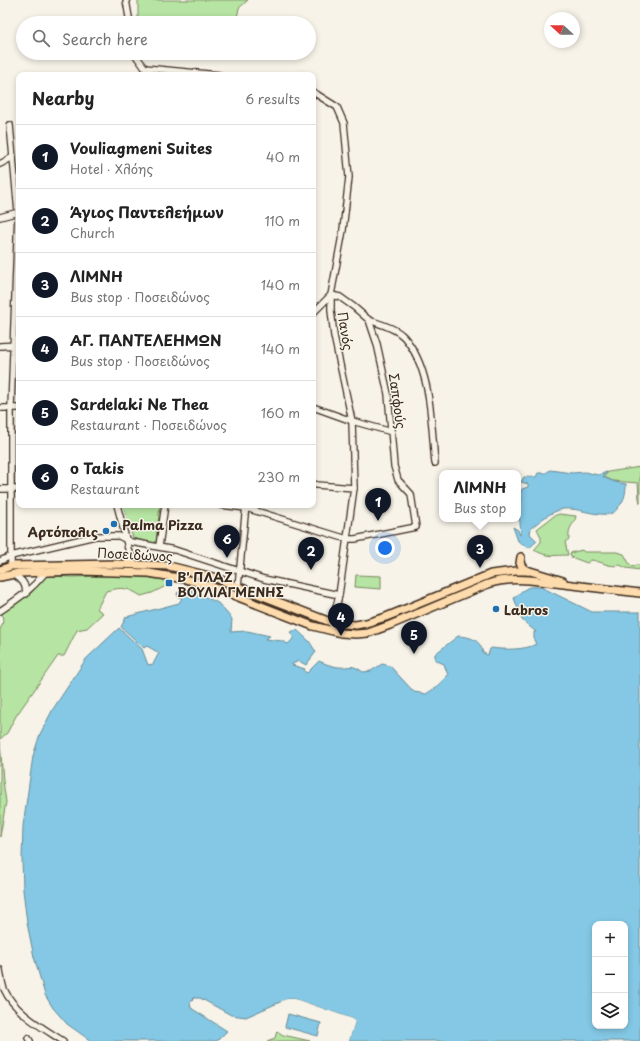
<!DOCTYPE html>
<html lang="en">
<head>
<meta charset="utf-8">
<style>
	:root { --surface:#fff; --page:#f2f2f2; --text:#222; --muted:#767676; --line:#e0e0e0; --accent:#111827 }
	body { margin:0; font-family:"Playpen Sans",sans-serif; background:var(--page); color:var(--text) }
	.controls { position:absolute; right:12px; bottom:12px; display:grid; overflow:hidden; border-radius:8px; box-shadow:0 2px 6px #0003 }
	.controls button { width:36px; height:36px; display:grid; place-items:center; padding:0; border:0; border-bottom:1px solid var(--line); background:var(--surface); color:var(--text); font:20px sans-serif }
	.compass { position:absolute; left:544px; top:12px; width:36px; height:36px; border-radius:50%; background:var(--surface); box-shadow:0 2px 6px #0003; rotate:291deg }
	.you { position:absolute; left:385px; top:548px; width:14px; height:14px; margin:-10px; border:3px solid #fff; border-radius:50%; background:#1a73e8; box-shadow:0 0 0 6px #1a73e833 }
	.badge { display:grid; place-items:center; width:26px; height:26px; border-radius:50%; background:var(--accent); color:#fff; font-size:13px; font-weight:700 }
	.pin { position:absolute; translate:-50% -33px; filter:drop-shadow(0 1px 2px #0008) }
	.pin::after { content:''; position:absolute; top:21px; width:14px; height:12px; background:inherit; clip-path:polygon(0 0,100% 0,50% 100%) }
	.popup { position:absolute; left:439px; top:470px; width:82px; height:52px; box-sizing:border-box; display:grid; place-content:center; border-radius:8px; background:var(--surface); filter:drop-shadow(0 1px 3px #0005); font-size:13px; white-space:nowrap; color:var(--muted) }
	.popup b { font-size:15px; color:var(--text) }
	.popup::after { content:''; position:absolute; left:50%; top:100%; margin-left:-8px; border:8px solid transparent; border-top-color:var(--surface) }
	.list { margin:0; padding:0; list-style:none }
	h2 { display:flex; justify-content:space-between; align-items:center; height:52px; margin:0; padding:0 16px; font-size:17px }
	h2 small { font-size:13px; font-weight:400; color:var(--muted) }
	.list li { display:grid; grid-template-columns:26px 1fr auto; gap:12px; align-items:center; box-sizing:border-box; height:64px; padding:0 16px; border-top:1px solid var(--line) }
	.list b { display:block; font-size:15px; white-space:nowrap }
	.list p { margin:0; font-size:13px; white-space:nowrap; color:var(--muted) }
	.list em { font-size:13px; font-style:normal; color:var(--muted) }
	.icon { flex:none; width:22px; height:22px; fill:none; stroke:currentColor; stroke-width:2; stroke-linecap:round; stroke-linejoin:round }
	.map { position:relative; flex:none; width:640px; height:1041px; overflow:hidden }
	.search { position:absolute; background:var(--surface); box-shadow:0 2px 6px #0003; left:16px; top:16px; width:300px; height:44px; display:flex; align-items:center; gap:10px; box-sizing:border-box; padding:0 14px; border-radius:22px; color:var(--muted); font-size:15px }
	.panel { position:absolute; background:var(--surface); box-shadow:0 2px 6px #0003; left:16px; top:72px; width:300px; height:436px; border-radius:8px }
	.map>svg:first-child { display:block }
	.green { fill:#b6e4a2; stroke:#788760 }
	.water { fill:#84c8e5; stroke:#678995; fill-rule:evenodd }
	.pier { fill:#f7f3e8 }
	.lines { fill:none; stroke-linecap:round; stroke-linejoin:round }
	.minor-casing { stroke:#3b2a1e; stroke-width:8 }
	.major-casing { stroke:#3b2a1e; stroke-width:10 }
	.minor { stroke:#f7f3e8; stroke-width:5.5 }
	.major { stroke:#fedbac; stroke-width:7 }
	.poi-dot { fill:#1f6fb2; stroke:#f7f3e8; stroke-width:1.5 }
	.labels { text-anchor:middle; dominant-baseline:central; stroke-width:3; stroke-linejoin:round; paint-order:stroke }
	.street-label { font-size:13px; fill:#3b2a1e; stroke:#f7f3e8 }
	.poi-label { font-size:13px; font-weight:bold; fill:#3b2a1e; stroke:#f7f3e8; text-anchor:start }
</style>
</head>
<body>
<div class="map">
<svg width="640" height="1041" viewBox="0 0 640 1041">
	<rect width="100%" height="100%" fill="#f7f3e8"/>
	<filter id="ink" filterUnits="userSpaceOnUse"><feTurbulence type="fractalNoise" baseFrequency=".025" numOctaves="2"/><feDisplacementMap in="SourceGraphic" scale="8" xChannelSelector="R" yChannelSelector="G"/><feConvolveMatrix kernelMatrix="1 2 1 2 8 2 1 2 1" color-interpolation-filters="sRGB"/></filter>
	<g filter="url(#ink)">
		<g class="green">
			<path d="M138,0h110l-9,8 -3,15h-98z"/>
			<path d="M640,467v36c-2,-6 -1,-13 -2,-20l-25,-2 -9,-4 4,-5z"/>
			<path d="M123,505h37l-4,39 -23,-6z"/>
			<path d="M559,514l17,2c-2,11 -8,8 -7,23l-4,3 3,13c-15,0 -19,3 -34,-5l7,-8v-5l-4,-8 17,-13z"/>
			<path d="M582,550l2,2h33l7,2 6,11 4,2 2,-2h4v5l-14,-2 -6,-3c-11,3 -19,-4 -29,-5l-4,3 -16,-6 -1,-4z"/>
			<path d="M122,575l54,6 -24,12 -11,3c-14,-9 -19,-9 -35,-5l-9,18 6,4 -16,15 -10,2 -13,26h-6l-42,60 -9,17 -7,6v-109l3,-8 -1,-9 19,-16 10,-4 14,-17 28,1z"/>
			<path d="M356,575l25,1v13l-26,-2z"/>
			<path d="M0,741l3,40 3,21 -6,35z"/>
			<path d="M277,1031l6,4 27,6h-43l8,-3z"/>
		</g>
		<g class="water">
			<path d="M550,470l22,3 13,-1 13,3 9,-3 -4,5 12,5 11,2c0,7 -1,14 -5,20 -3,3 -5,8 -9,9 -14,5 -34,-6 -49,-4 -13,3 -22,11 -32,19l-1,6 7,7 -8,7 -11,-7 -5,-14 5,3 2,5 1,-1 -2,-21h-1l4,-15 -2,-4 2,-5 6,-2v-3l-7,-2 3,-5h12l2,-4h8z"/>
			<path d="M189,587l8,6 21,10 14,16 -1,13 16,-1 23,5 -5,3 17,2 6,3 5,-5v-3l-3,-4 7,-2 12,11 7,11 -10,13 -7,-4 -7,3v1l13,4 -1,2 3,2 12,-12c6,3 13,5 19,6 13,1 13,-4 25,5l8,-1 11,-7 8,2 24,26 12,2 12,-8 10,-11 -4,-11 -9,-4v-6l23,-18c13,1 22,3 25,17l5,2 2,-6 2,-1c10,2 35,2 44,-4l-2,-4v-8h2l-14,-12 -8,-22 8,-7 7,-4h12l51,25h48v429h-291l6,-20 -2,-2 -58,-20h-8l-41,18 -15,-2 -31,-17h-6l-4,4 1,6 36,23 -10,10h-126l-24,-17 -14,-16 -8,-13 -11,-38 -7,-34 -4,-33 -1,-31 1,-33 10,-70 7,-22 13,-25 33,-50 33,-31 23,21 6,16 5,-1 6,-11 -12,-7 -3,2 -23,-21 5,-10 53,-14 3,-5 -4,-1 -1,-4zM595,924h30v102h-30z"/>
			<path d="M288,1014l33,9 -3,13 -33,-9z"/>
		</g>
		<path class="pier" d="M287,999h8l58,20 2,2 -6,20h-2l5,-21 -57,-19h-8l-5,2 -1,-2z"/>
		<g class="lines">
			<defs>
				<g id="minor">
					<path d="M126,0l4,23"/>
					<path d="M134,53l11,15"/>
					<path d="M145,68l74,7"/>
					<path d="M313,92l24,15 7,16 5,54 -6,53 -12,65v15l3,26 18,85 2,67 -15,107 -7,30"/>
					<path d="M10,125l8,87 -7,196v158"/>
					<path d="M0,164l13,-7"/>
					<path d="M0,217l19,-5"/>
					<path d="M369,320c11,4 27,8 35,17 28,32 27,86 31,126"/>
					<path d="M0,346l19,-1"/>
					<path d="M313,407l39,14 40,11"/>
					<path d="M0,408h19"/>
					<path d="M313,484l4,1 37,3"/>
					<path d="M0,489h19"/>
					<path d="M117,505l8,30 3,14 4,9 -5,6"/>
					<path d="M220,505l26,3 101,31h8l61,-12 -5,-33 -13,-14 -4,-14 -6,-72 -11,-50 -8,-24 -15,-13 -14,-10 -9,-2 -18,18"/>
					<path d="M159,546l6,-41"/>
					<path d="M0,561l11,-5 67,-16 17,-4h24l12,6 44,8 89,29 75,16"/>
					<path d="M13,574c8,5 13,9 13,20"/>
					<path d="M238,587l8,-82"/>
					<path d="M0,611c19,-13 30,-20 45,-38"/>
					<path d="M0,970c1,6 2,14 4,19 10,23 39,39 59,52"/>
					<path d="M28,1038l2,3"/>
				</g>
				<g id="major">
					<path d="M521,557l-1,6 3,5 5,3"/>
					<path d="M0,570l11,-4 105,-2 53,2 44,11 120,46 23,2 10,-2 20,-6 105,-43 25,-3h14l33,10"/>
					<path d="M0,577l19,-4 60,-2 70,2 36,6 25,7 103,40 28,7 15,1 12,-1 22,-8 98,-41c14,-5 28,-5 42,-4l110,13"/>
				</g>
			</defs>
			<use href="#minor" class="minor-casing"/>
			<use href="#major" class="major-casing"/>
			<use href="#minor" class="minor"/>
			<use href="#major" class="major"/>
		</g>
	</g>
	<g class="poi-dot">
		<circle cx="114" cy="524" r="4"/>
		<circle cx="106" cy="531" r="4"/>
		<rect x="165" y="579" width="8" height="8" rx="2"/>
		<circle cx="496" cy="609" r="4"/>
	</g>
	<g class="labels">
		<g class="street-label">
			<text transform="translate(346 331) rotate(81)">Πανός</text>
			<text transform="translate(398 401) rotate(82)">Σαπφούς</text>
			<text transform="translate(135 554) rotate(3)">Ποσειδώνος</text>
		</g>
		<g class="poi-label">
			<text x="122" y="524">Palma Pizza</text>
			<text x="98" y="531" text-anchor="end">Αρτόπολις</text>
			<text x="177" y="576">Β' ΠΛΑΖ<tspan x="177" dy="15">ΒΟΥΛΙΑΓΜΕΝΗΣ</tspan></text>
			<text x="504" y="609">Labros</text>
		</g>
	</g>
</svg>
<div class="controls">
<button>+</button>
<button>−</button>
<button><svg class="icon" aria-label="layers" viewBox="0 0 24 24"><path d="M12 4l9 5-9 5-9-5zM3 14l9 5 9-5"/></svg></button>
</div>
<svg class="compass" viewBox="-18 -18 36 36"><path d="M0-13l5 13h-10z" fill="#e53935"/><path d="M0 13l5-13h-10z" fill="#767676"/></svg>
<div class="you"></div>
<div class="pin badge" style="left:378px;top:521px">1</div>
<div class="pin badge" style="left:311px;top:570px">2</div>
<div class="pin badge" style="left:480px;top:568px">3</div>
<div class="popup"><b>ΛΙΜΝΗ</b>Bus stop</div>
<div class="pin badge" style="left:341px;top:636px">4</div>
<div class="pin badge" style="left:414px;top:654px">5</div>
<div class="pin badge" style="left:227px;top:558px">6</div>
<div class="search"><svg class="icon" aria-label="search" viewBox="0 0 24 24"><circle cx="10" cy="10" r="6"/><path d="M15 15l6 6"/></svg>Search here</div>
<section class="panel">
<h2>Nearby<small>6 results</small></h2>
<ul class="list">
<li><span class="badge">1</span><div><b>Vouliagmeni Suites</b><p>Hotel · Χλόης</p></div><em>40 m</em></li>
<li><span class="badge">2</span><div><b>Άγιος Παντελεήμων</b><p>Church</p></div><em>110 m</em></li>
<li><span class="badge">3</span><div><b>ΛΙΜΝΗ</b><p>Bus stop · Ποσειδώνος</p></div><em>140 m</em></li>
<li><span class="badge">4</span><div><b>ΑΓ. ΠΑΝΤΕΛΕΗΜΩΝ</b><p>Bus stop · Ποσειδώνος</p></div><em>140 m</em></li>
<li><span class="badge">5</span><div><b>Sardelaki Ne Thea</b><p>Restaurant · Ποσειδώνος</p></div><em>160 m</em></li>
<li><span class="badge">6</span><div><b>o Takis</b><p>Restaurant</p></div><em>230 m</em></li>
</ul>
</section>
</div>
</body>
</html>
